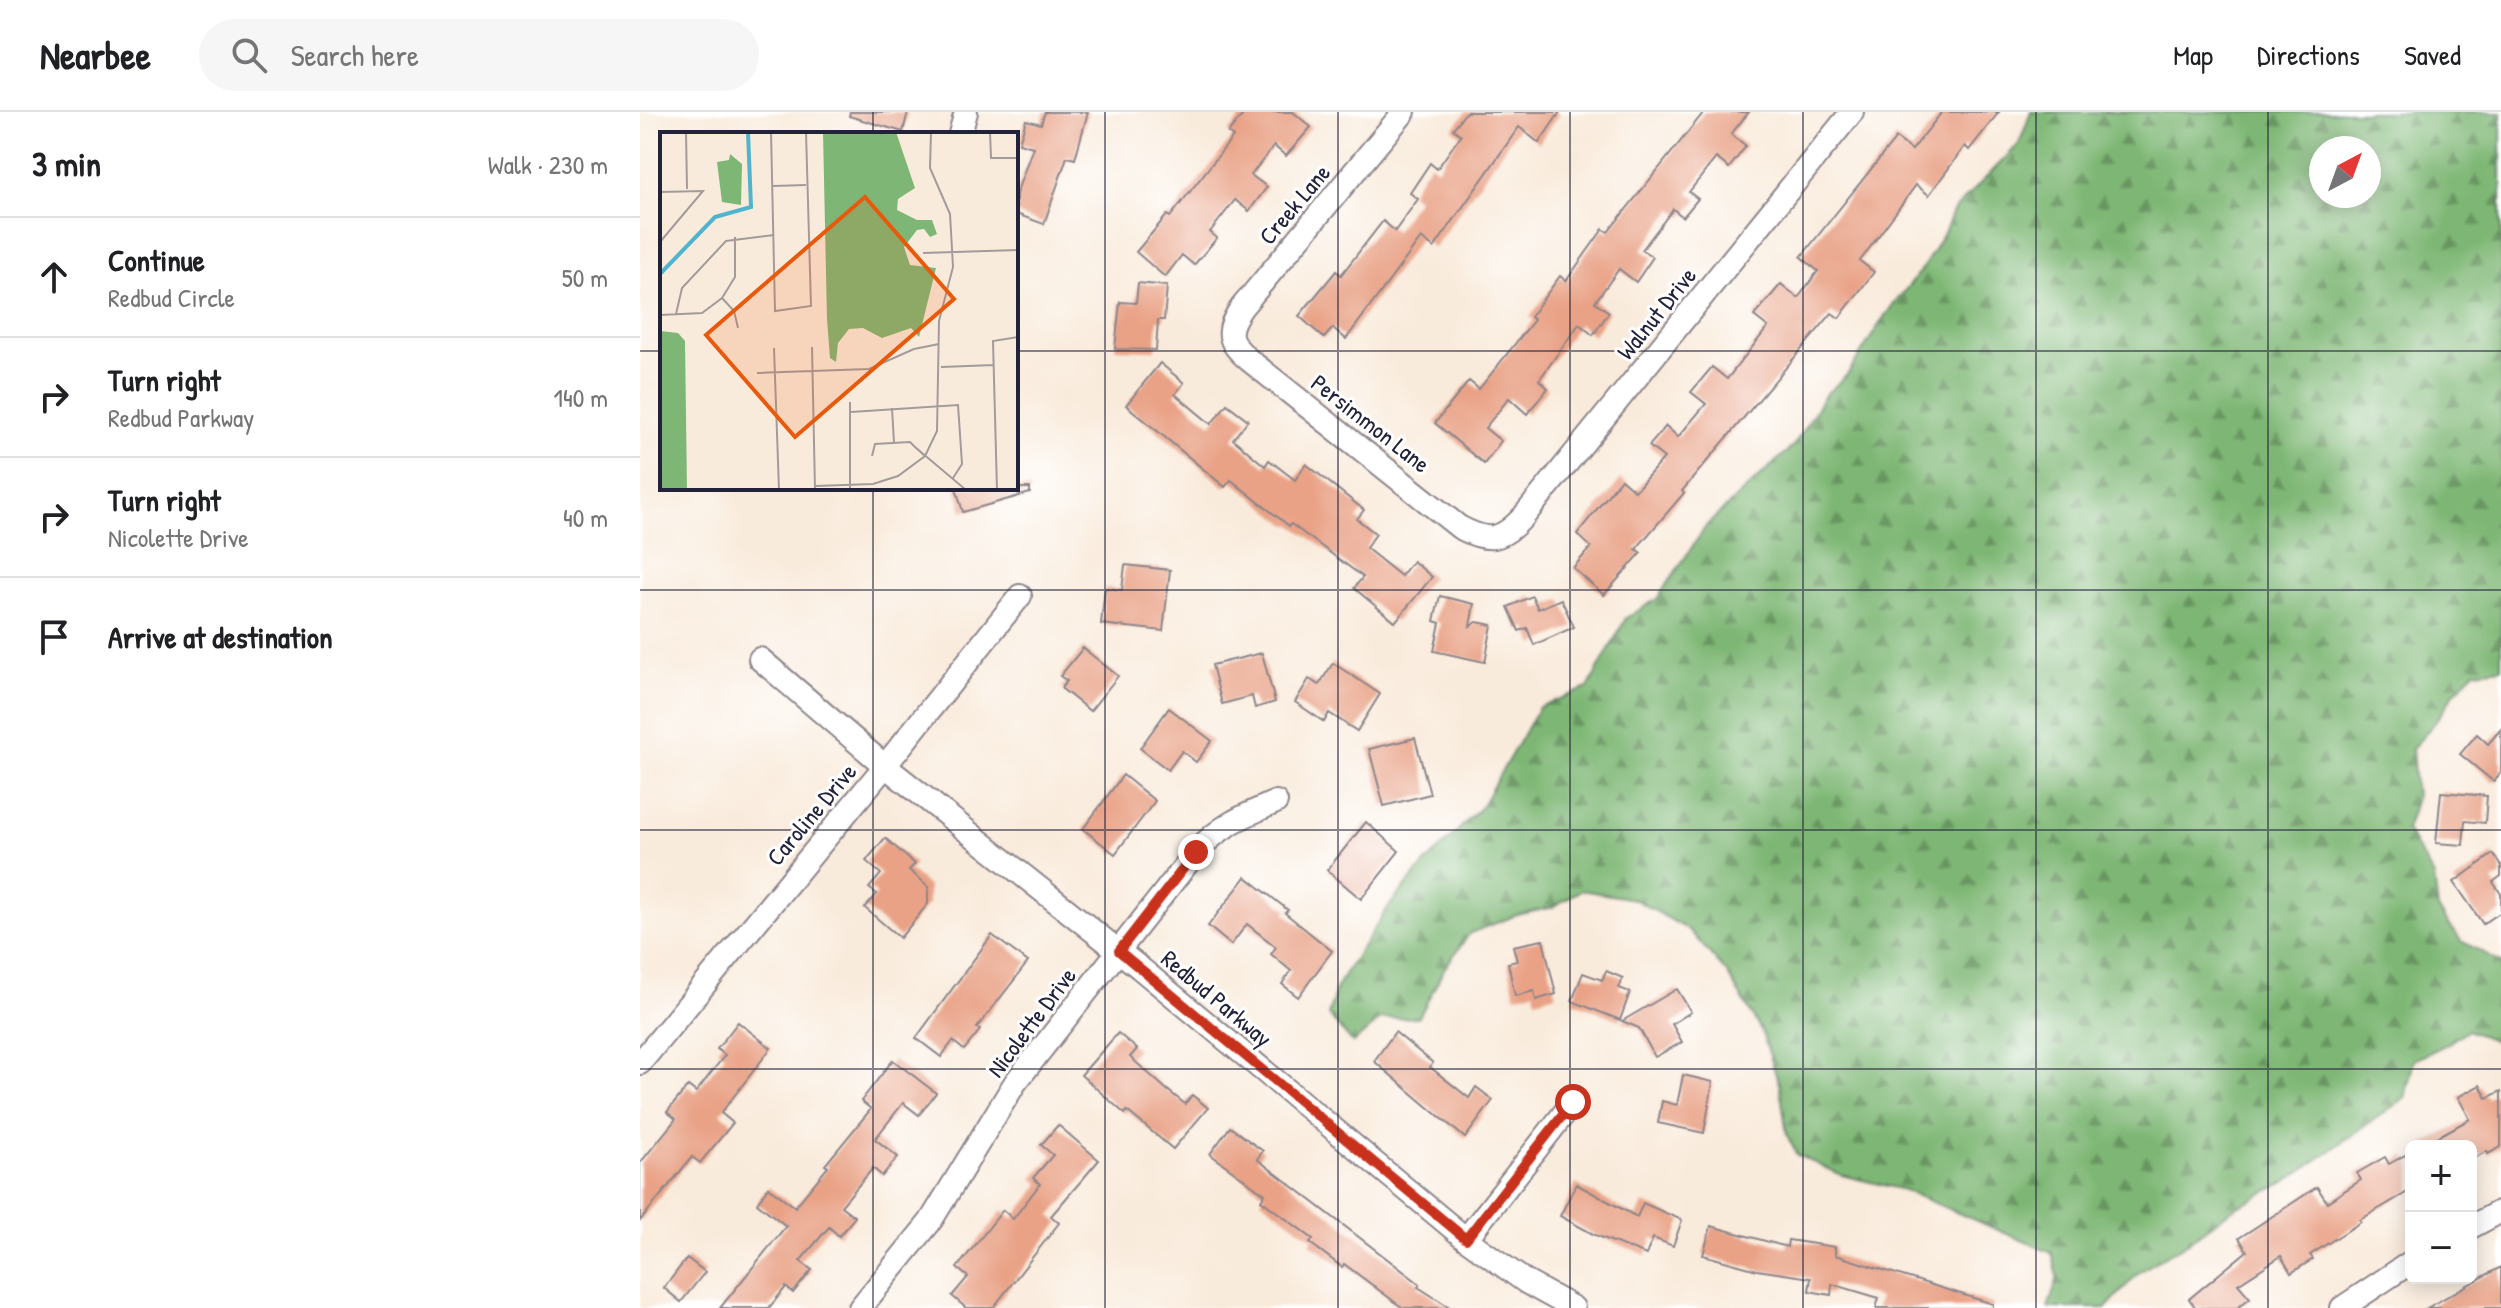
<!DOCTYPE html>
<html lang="en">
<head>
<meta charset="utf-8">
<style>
	:root { --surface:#fff; --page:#f6f6f6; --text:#202124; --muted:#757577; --line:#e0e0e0 }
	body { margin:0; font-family:"Patrick Hand",sans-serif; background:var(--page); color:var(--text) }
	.controls { position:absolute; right:24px; bottom:24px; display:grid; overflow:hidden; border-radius:12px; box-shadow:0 4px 20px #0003 }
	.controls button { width:72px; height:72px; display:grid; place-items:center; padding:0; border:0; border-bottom:2px solid var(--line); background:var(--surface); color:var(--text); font:40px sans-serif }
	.compass { position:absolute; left:1669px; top:24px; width:72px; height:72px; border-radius:50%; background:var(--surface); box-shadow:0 4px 20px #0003; rotate:41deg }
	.stop { position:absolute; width:24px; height:24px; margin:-18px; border:6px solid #c8321e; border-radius:50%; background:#fff }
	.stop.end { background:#c8321e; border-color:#fff; box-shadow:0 2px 8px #0008 }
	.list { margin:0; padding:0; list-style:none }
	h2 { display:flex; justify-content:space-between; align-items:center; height:104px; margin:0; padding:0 32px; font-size:34px }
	h2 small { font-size:26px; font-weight:400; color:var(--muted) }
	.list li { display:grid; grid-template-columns:52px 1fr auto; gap:24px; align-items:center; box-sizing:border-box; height:120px; padding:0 32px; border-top:2px solid var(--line) }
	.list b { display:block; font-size:30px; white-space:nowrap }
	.list p { margin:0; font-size:26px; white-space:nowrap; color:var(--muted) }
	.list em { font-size:26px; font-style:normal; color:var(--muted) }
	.icon { flex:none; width:44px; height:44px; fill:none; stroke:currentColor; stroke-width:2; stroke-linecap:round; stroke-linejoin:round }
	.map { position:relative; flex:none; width:1861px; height:1196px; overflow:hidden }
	header { display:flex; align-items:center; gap:48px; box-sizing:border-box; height:112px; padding:0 40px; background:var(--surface); border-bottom:2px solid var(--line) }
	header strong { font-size:38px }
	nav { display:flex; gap:44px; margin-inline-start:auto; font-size:28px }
	.search { width:560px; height:72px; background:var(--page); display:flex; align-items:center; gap:20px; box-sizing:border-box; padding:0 28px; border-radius:44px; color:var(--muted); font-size:30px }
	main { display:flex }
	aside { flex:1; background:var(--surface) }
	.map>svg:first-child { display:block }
	.forest { fill:url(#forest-firs); stroke:#506c58; stroke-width:2; fill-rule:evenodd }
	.building { fill:#e9a286 }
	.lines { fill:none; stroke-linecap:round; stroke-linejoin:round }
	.minor-casing { stroke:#8e868b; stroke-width:26 }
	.minor { stroke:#fff; stroke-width:22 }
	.route { stroke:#c8321e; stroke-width:10 }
	.grid { fill:none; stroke:#22223b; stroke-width:2; stroke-opacity:0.55 }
	.labels { text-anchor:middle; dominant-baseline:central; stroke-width:6; stroke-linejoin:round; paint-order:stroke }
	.street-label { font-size:24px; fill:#22223b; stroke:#fff }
	.inset-river { fill:none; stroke:#4fb4ce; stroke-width:4 }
	.inset-road { fill:none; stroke:#a39b9b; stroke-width:2 }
	.view { fill:#e8590c; fill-opacity:0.15; stroke:#e8590c; stroke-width:4 }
	.inset-edge { fill:none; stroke:#22223b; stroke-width:4 }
</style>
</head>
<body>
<header>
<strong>Nearbee</strong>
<div class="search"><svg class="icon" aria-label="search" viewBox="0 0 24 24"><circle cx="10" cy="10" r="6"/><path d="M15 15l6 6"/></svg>Search here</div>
<nav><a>Map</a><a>Directions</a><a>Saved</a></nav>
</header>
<main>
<aside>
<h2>3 min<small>Walk · 230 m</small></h2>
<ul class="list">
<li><svg class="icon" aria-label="ahead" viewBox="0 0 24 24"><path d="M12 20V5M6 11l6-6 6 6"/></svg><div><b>Continue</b><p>Redbud Circle</p></div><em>50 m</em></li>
<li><svg class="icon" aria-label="right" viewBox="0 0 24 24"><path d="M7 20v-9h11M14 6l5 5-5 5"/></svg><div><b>Turn right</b><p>Redbud Parkway</p></div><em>140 m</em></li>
<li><svg class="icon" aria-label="right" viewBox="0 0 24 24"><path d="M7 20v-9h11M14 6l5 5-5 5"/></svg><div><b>Turn right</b><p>Nicolette Drive</p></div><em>40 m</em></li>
<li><svg class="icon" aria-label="arrive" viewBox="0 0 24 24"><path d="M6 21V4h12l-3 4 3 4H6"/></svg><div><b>Arrive at destination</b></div></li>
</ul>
</aside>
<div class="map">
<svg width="1861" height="1196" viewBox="0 0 1861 1196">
	<defs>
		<pattern id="forest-firs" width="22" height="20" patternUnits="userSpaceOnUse" patternTransform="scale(2)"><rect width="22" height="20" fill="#7eb775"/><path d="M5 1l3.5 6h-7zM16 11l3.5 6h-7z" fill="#679461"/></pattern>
	</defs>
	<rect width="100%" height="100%" fill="#fff"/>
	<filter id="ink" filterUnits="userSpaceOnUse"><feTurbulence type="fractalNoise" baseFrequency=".0125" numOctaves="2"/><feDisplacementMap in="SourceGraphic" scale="16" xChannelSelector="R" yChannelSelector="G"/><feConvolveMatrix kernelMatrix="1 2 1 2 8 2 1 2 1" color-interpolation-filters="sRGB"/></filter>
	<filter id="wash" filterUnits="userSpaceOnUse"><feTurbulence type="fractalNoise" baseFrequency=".006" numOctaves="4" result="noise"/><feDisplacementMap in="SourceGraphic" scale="32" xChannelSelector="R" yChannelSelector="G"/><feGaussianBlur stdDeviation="1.8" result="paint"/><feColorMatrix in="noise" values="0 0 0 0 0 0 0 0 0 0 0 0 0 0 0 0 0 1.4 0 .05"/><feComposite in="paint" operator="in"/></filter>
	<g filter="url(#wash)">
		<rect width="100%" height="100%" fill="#f9ebdb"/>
		<path class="forest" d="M1391,0h470v556l-26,3 -21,22 -17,27 -25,29 4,49 -10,32 28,46 4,33 23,32 40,21v81l-34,-13 -20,14 -33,16 -9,38 -118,83 -58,30 -42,32 -48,29 -33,36h-58l10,-31 -6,-24 -148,-63 -63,-15 -44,-20 -10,-20 -7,-48 -18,-55 -35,-59 -37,-42 -56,-32 -53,-9 -27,17 -37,8 -47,18 -26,36 -25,48 -38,2 -28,24 -25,-28 10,-31 51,-78 35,-41 57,-58 58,-100 49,-19 38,-70 31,-19 50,-74 87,-80 31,-50 22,-20 39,-61 37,-46 22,-37 8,-20 66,-67zM1681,36h48v48h-48z"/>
		<g id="blocks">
			<g class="building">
				<path d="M210,0h58l-5,20 -54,-16z"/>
				<path d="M405,0h43l-13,47 -8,-2 -23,67 -28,-10v-20l17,-47 -14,-4 7,-23 15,4z"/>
				<path d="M605,0h48l18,15 -25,29 -12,-10 -23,29 16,12 -18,24 -14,-11 -25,32 7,6 -23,27 -12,-10 -17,22 -29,-25 31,-37 3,2 63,-80 -5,-4z"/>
				<path d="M826,0h94l-21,31 -20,-16 -85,121 -13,-10 -75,101 -13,-11 -9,10 -25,-22 37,-45 5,4 42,-54 12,10 23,-32 -8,-6 20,-30 7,6 24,-34 -8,-6z"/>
				<path d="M1064,0h45l-18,22 15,12 -17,22 -13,-10 -27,34 9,7 -15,18 -10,-8 -31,41 11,7 -17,25 -17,-13 -24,33 14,10 -16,23 -14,-11 -40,56 9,8 -21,26 -18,-16 -24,30 16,13 -17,23 -49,-41 34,-42 10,8 55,-69 -4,-3 30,-41 6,5 37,-52 5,3z"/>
				<path d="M1302,0h57l-30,38 -4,-4 -36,49 -13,-10 -56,76 14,11 -35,46 -7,-5 -150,178 2,2 -48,56 5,4 -37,42 -31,-27 18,-21 -14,-13 44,-55 14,12 29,-33 -15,-12 17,-20 12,11 28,-33 -15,-12 21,-25 15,12 41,-52 -14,-11 27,-32 17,14 20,-27 -17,-14 95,-119 16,12z"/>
				<path d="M498,171l29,3 -3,34h-6l-2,30 -41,-1 5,-47 16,1z"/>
				<path d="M520,251l24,20 -9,11 36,30 16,-20 21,16 -15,19 32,27 4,-6 26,20 11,-16 58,46 -7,9 19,15 -10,14 35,28 12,-15 19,16 -37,45 -41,-34 9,-11 -72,-53 -2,2 -58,-46 -6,7 -99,-82z"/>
				<path d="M316,376h74v5l-67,19z"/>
				<path d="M485,453l45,5 -7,61 -62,-7 4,-36 17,2z"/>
				<path d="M800,484l34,8 -4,22 7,-4 15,3 -7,37 -51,-11 6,-28 -6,-2z"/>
				<path d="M892,484l6,13 23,-10 13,28 -40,18 -7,-17 -8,3 -11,-24z"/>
				<path d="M443,536l35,28 -28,35 -29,-23 6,-7 -7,-5z"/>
				<path d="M622,541l13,49 -20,6 -3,-12 -30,8 -10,-39z"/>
				<path d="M693,551l47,31 -23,37 -28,-18 -5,9 -29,-20 14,-23 10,6z"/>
				<path d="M529,596l43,33 -16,21 -14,-11 -14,19 -28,-22z"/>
				<path d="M1861,617v43l-7,10 -34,-28 17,-20 11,10z"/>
				<path d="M775,626l15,56 -46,12 -15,-57z"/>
				<path d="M483,663l32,26 -40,53 -32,-25z"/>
				<path d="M1801,680l46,4 -2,27 -20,-2 -2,24 -27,-2z"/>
				<path d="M726,710l33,29 -38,48 -34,-29z"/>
				<path d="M245,726l30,26 -6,6 19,16v18l-28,34 -35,-30 12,-14 -8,-6 12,-14 -15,-13z"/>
				<path d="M1853,742l8,11v11l-8,6 8,12v18l-18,12 -29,-42z"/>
				<path d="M606,765l42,33 -3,3 47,38 -34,46 -16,-13 9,-13 -20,-17 5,-7 -29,-23 -16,21 -23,-19z"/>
				<path d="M352,823l36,27 -51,66 3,2 -16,20 -11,-9 -12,16 -25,-19z"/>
				<path d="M903,828l13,54 -20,6 -2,-9 -19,5 -7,-33 9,-2 -4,-15z"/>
				<path d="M966,859l17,7 -4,10 11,4 -10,28 -48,-19 11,-28 19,7z"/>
				<path d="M1037,877l14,23 -19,12 10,18 -27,15 -16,-29 -17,-7z"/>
				<path d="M98,910l33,26 -50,65 12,10 -33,40 -8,-6 -52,64v-58l36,-44 -9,-7 21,-26 8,6 29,-37 -8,-6z"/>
				<path d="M755,920l38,31 -3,4 39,31 7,-11 17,13 -28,38 -91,-77z"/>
				<path d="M478,921l19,16 -7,8 35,31 20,16 7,-9 16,13 -35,41 -46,-38 -2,3 -44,-39z"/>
				<path d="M253,948l43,33 -17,22 -16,-12 -28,36 23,18 -16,19 -9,-8 -32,38 14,11 -16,19 -10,-9 -29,34 12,9 -19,23 -7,-6 -17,21h-49l66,-82 -29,-23 11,-16 27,20 33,-40 -3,-2 46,-56 -10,-8z"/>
				<path d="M1043,963l30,7 -9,51 -46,-10 4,-22 15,4z"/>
				<path d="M1840,973l7,13 14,-7v56l-13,7 -1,-3 -16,9v-14h-50l49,-27 -12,-22z"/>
				<path d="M418,1013l41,35 -48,56 8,7 -66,85h-27l-14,-12 16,-19 -11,-9 46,-58 10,9 27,-35 -7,-6 20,-23 -12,-10z"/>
				<path d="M590,1015l33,24 -6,8 163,125 -2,3 33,21h-48l-59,-44 -2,3 -32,-24 3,-4 -52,-39 4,-6 -55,-40z"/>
				<path d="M1765,1043l6,11v24l-51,30 1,2 -51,33 3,4 -22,14 -10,-17 -43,28 12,14 -13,10h-41l-7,-9 58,-48 -8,-13 78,-51 10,15 34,-22 -4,-7 28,-16 4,7z"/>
				<path d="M936,1072l61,33 6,-14 39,17 -9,26 -20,-8 -7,17 -53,-21 -33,-18z"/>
				<path d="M1071,1114l76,21 1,-7 47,7v8l158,49v4h-117l3,-10 -47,-14 -1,11 -22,-4 2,-13 -54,-8 -54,-15z"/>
				<path d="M47,1146l18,14 -24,30 -17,-14z"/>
				<path d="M1861,1155v41h-74l37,-21z"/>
			</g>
		</g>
	</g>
	<g filter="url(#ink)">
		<use href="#blocks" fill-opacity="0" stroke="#8e868b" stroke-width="2"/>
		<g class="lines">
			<defs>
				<g id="minor">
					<path d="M764,0l-162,195c-17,24 -15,34 7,53l210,167c30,16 42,14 65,-11l328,-404"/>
					<path d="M320,22l6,-22"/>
					<path d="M120,547l125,107 255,202 326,271 60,43 47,26"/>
					<path d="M0,951l245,-297 135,-170"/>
					<path d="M1831,1115l30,-16"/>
					<path d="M826,1127l107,-137"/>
					<path d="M220,1196l70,-86 85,-139 181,-231c25,-27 47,-36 80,-50"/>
					<path d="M1702,1196l69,-46"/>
				</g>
			</defs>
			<use href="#minor" class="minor-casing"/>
			<use href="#minor" class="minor"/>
		</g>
	</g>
	<g class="lines" filter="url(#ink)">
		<path class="route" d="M556,740l-77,99 347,288 107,-137"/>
	</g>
	<path class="grid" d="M233,0v22M465,0v1196M698,0v1196M930,0v1196M1163,0v1196M1396,0v1196M1628,0v1196M0,239h22M376,239h1485M233,376v820M0,478h1861M0,718h1861M0,957h1861"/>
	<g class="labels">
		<g class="street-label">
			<text transform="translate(654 92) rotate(-50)">Creek Lane</text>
			<text transform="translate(1016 201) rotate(-51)">Walnut Drive</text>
			<text transform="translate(731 311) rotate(38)">Persimmon Lane</text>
			<text transform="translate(171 702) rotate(-50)">Caroline Drive</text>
			<text transform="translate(577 886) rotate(40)">Redbud Parkway</text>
			<text transform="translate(391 910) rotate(-53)">Nicolette Drive</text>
		</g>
	</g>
	<g transform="translate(20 20)">
		<rect width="358" height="358" fill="#f9ebdb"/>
		<path d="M163,0h73l19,56 -17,11 -1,11 20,10h15l5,14 -7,3 -6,-8 -7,1 -13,17 6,18 26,3 -17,69 -8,-9 -29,10 -19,-10 -14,1 -11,14 -2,19 -6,-4 -3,-39zM70,22l12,10 -1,41 -19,-3 -5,-40 12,-2zM0,199l18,2 7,8 2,149h-27z" fill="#7eb775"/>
		<path class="inset-river" d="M0,142l55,-57 36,-10 -3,-75"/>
		<path class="inset-road" d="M26,0l1,57M111,0l4,179 36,-5 -5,-174M330,0l1,26h27M113,54l33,-1M0,60l43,-1 -43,51M263,121l95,-3M62,166l12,13 4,17M16,182l6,-26 44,-47 48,-6M0,183l42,-2 20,-15 13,-21v-40M152,215l3,143M114,216l5,142M281,235l53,-2M97,241l112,-4 45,-20 25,-5M232,276l2,35M191,280l107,-7 4,59 -9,14M212,324l3,-12 35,-2 5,5M265,324l-10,-9 51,43M155,354l58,-2 25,-8 27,-20 12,-25 2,-110 14,-54 -3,-53 -20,-46 1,-36M190,358v-88M337,358l-4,-149 25,-4"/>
		<path class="view" d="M205,65l89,102 -159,138 -89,-102z"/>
		<rect width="358" height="358" class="inset-edge"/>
	</g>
</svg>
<div class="controls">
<button>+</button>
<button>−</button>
</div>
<svg class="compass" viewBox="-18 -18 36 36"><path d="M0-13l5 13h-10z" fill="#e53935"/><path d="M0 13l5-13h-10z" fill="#757577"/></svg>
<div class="stop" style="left:933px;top:990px"></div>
<div class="stop end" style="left:556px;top:740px"></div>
</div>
</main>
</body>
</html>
